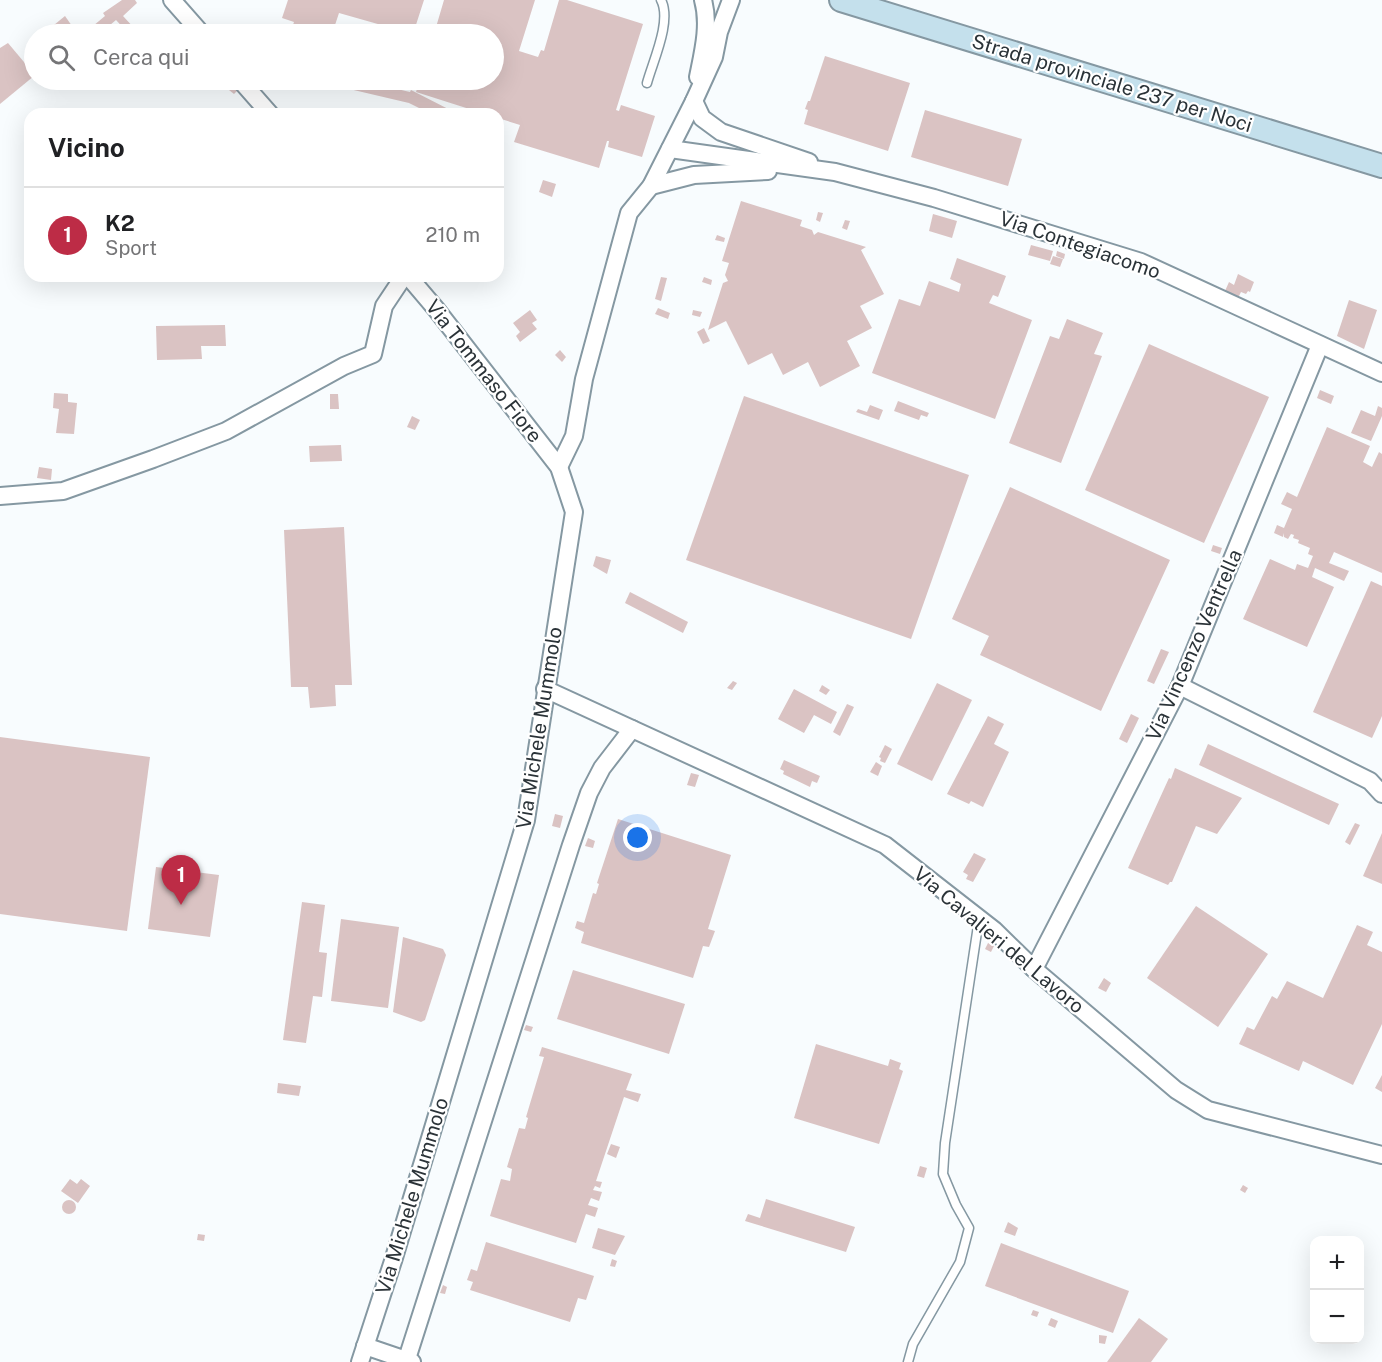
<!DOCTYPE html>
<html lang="it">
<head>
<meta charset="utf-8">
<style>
	:root { --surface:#fff; --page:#f2f2f2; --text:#202124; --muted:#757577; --line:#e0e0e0; --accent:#bd2c46 }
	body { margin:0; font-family:"Public Sans",sans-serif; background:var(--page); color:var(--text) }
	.controls { position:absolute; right:18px; bottom:18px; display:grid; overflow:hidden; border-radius:12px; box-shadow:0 6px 24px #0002 }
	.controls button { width:54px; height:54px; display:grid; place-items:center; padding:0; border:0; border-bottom:2px solid var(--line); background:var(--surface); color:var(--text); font:30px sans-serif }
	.you { position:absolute; left:638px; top:838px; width:21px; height:21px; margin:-15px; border:4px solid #fff; border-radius:50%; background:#1a73e8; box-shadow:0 0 0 9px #1a73e833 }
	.badge { display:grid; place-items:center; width:39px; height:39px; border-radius:50%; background:var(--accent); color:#fff; font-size:20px; font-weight:700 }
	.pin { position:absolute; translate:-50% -50px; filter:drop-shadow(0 2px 3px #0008) }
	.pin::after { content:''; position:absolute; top:32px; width:21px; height:18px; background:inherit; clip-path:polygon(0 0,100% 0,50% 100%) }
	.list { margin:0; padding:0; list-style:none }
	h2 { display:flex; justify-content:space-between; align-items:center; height:78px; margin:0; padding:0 24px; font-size:26px }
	h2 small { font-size:20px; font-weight:400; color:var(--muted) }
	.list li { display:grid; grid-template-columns:39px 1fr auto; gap:18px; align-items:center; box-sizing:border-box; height:96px; padding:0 24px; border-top:2px solid var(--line) }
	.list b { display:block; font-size:22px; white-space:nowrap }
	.list p { margin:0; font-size:20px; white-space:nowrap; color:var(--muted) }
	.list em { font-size:20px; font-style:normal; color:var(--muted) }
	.icon { flex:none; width:33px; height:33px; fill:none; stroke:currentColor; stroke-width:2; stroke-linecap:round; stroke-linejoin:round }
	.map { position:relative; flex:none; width:1382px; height:1362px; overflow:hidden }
	.search { position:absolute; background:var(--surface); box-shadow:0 6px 24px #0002; left:24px; top:24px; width:480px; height:66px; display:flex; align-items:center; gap:15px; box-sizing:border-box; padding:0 21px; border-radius:33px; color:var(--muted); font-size:22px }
	.panel { position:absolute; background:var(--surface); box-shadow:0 6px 24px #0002; left:24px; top:108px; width:480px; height:174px; border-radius:18px }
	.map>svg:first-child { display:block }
	.building { fill:#dac3c3 }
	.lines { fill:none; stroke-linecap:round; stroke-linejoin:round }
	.service-casing { stroke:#8598a2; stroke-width:11 }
	.minor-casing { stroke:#8598a2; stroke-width:20 }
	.secondary-casing { stroke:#8598a2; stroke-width:26 }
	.service { stroke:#fff; stroke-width:8 }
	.minor { stroke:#fff; stroke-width:16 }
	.secondary { stroke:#c4e0ec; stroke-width:22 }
	.labels { text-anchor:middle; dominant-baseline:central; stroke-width:4.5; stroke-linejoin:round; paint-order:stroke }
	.street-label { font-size:20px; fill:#2b3338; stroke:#fff }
</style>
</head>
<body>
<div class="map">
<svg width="1382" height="1362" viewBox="0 0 1382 1362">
	<rect width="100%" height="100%" fill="#f8fcfe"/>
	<g class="building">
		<path d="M122,0h13l2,3 -14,13 12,13 -6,5 -13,-14 -6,5 7,9h-43l-4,-3 4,-4 3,4 6,-5 4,5 18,-15 -2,-3z"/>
		<path d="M288,0h136l-11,34 -74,-21 -7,21h-42l4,-12 -12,-4z"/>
		<path d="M444,0h91l-16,51 19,6 3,-7 3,1 15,-51h8l76,24 -27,86 3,1 2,-6 34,11 -13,41 -34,-10 1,-6h-2l-8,27 -85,-26 6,-17 -22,-7v-4h-13l-69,-22 4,-12h74v-46h-60z"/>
		<path d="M65,16l7,10 -11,8h-18z"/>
		<path d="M8,43l26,31v2l-34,28v-56z"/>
		<path d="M825,56l85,27 -22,68 -84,-27 4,-14 -3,-1 3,-8h2z"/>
		<path d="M311,80h47l52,12 1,-2 47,24h-27l-22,-11z"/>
		<path d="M234,85l4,5 -4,4 -5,-4z"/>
		<path d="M925,110l97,29 -14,47 -97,-29z"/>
		<path d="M543,180l13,4 -4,13 -13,-5z"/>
		<path d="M741,201l61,19 -2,6 12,4 2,5 4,-3 48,15 -5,3 23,44 -24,12 12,22 -25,13 13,25 -40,21 -12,-25 -25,13 -11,-22 -24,12 -22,-44 -18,9 15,-47 5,-2 -3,-6 4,-12 -7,-2z"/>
		<path d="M818,212l5,1 -3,9 -4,-2z"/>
		<path d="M933,214l24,7 -5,17 -23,-7z"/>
		<path d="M845,220l5,1 -3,9 -5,-2z"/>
		<path d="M717,235l8,3 -1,4 -9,-2z"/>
		<path d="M1031,245l22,6 -3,10 -22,-6z"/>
		<path d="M1057,251l8,3 -1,5 -8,-3z"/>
		<path d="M1053,256l10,3 -3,8 -10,-3z"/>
		<path d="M957,258l49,18 -8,21 -5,-2 -4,8 43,17 -37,99 -123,-46 27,-74 21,7 9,-25 30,11 2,-8 -11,-5z"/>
		<path d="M1238,274l16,8 -4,10 -2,-1 -2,3 -5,-2 -3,6 -13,-7 4,-9 5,3z"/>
		<path d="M661,277l6,1 -6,23 -6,-2z"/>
		<path d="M704,277l8,3 -1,5 -9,-3z"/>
		<path d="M1349,300l28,10 -13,39 -27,-13z"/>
		<path d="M658,308l12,5 -2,6 -13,-5z"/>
		<path d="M530,310l7,10 -5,3 5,6 -17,13 -4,-6 4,-4 -7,-9z"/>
		<path d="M693,310l9,2 -2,5 -8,-2z"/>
		<path d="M1067,319l36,14 -9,21 8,2 -41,107 -52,-20 41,-107 9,3z"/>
		<path d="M225,325l1,21h-25l1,13 -45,1 -1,-34z"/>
		<path d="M704,328l6,13 -7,3 -6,-12z"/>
		<path d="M1149,344l120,53 -65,146 -119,-53z"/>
		<path d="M560,350l6,7 -4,5 -7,-7z"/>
		<path d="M1320,390l14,6 -3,8 -14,-6z"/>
		<path d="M54,393l14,1v8l9,1 -3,31 -18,-1 3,-24 -6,-1z"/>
		<path d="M330,394h8l1,15h-9z"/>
		<path d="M744,396l225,79 -58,164 -225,-79z"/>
		<path d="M898,401l31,12 -2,4 -6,-2 -2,5 -25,-9z"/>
		<path d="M870,405l13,5 -4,10 -23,-8 2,-3 9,3z"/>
		<path d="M1378,406l4,2v8l-11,25 -20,-8 10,-23 14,6z"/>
		<path d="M412,416l8,4 -5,10 -8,-3z"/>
		<path d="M1327,427l43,19 -7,16 9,5 7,-15 3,2v119l-48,-21 -5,11 20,8 -5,10 -29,-13 -3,9 22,10 -27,60 -64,-28 27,-60 25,11 2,-6 11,4 5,-12 -5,-2 2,-6 -12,-5 1,-3 -6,-2 1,-3 -3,-1 -3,5 -4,-2v-4l-1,4 -9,-4 3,-8 7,3 8,-19 -11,-5 6,-12 10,5z"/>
		<path d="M341,445l1,16 -32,1 -1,-16z"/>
		<path d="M39,467l13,2 -1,11 -14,-2z"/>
		<path d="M1010,487l160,73 -69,151 -121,-56 9,-19 -37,-17z"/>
		<path d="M344,527l8,158h-17l1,21 -26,2 -2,-21h-17l-7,-157z"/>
		<path d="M1213,545l9,3 -2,6 -9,-3z"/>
		<path d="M596,556l15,4 -4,14 -14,-8z"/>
		<path d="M1371,581l11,5v130l-10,22 -59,-26z"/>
		<path d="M630,592l58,30 -5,11 -58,-30z"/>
		<path d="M1161,649l8,3 -15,32 -7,-3z"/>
		<path d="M733,681l4,2 -5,7 -5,-2z"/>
		<path d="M937,683l35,17 -40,81 -35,-17z"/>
		<path d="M822,685l8,5 -4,5 -7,-4z"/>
		<path d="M794,689l43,23 -6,12 -17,-9 -10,18 -26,-14z"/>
		<path d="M847,704l7,3 -14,29 -7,-4z"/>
		<path d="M1131,714l8,4 -12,25 -8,-4z"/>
		<path d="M988,716l16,8 -10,20 15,8 -26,55 -12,-6 -2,3 -22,-10z"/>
		<path d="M0,737l150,20 -23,174 -127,-17z"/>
		<path d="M1208,744l131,60 -10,21 -130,-60z"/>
		<path d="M885,745l7,4 -7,14 -5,-2 1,-3 -2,-1z"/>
		<path d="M784,760l36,16 -3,7 -5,-2 -2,6 -27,-13 1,-3 -4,-2z"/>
		<path d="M876,762l6,4 -4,10 -8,-4z"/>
		<path d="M1175,768l67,30 -25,36 -21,-8 -24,56h-2l-2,3 -40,-17 41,-90 2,1z"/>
		<path d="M691,773l8,2 -4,12 -8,-2z"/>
		<path d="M555,814l8,2 -3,12 -8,-2z"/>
		<path d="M618,819l113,36 -23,74 7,2 -6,16 -6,-1 -10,32 -112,-35 3,-11 -9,-4 2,-7 7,2 9,-30 3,1 3,-10 -2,-1z"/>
		<path d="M1355,823l5,2 -10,20 -5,-3z"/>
		<path d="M1382,833v51l-19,-8z"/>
		<path d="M588,838l7,3 -2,7 -8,-2z"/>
		<path d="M974,853l12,6 -13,23 -7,-3 2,-4 -5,-3z"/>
		<path d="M156,867l63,8 -9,62 -62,-8z"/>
		<path d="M302,902l23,3 -6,47 8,1 -5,44 -9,-1 -7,47 -23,-3z"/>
		<path d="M1196,906l72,48 -50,73 -71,-49z"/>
		<path d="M341,919l58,8 -11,81 -57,-7z"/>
		<path d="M1357,925l16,7 -6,13 15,7v72l-29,61 -50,-24 -4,10 -60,-27 8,-17 7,3 18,-34 5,3 10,-18 36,17z"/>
		<path d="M403,937l40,12 3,6 -21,65 -4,2 -28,-10z"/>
		<path d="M988,943l6,3 -3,6 -6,-3z"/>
		<path d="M573,970l112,34 -16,50 -112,-35z"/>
		<path d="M1104,978l7,5 -5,9 -8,-4z"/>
		<path d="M526,1025l7,2 -2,5 -7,-2z"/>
		<path d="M816,1044l72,22 2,-7 11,4 -2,6 4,2 -24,73 -85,-26z"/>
		<path d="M542,1047l90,27 -6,16 15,4 -3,8 -14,-5 -28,84 6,1 -2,6 -5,-2 -2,4 9,2 -3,9 -8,-3 -3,7 10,3 -3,9 -9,-3 -10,29 -86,-27 11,-37 9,2 2,-12 -5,-2 12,-39 6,1 3,-11 -2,-1 18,-60 -5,-1z"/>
		<path d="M1382,1075v17l-7,-4z"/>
		<path d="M278,1083l23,3 -2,10 -22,-3z"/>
		<path d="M611,1144l9,3 -4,11 -9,-4z"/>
		<path d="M920,1166l7,2 -3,10 -7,-2z"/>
		<path d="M70,1179l7,5 4,-5 9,7 -12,17 -17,-12z"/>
		<path d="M1243,1185l5,3 -3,5 -5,-3z"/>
		<path d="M766,1199l89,28 -9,25 -101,-31 3,-7 12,4z"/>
		<circle cx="69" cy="1207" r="7"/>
		<path d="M1008,1222l10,6 -3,8 -11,-4z"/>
		<path d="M598,1228l27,8 -10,19 -23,-7z"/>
		<path d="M198,1234l7,1 -1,6 -7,-1z"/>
		<path d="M486,1242l108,34 -8,24 -8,-2 -8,24 -100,-32 3,-8 -6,-2 4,-11 6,2z"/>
		<path d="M1001,1243l128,48 -16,42 -128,-47z"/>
		<path d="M612,1259l5,2 -2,6 -5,-1z"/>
		<path d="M443,1285l4,2 -2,7 -5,-1z"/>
		<path d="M1033,1310l6,2 -2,5 -6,-2z"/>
		<path d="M1051,1318l7,3 -3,7 -7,-3z"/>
		<path d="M1139,1318l29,21 -17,23h-44z"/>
		<path d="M1099,1335l8,1 -2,8 -6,-1z"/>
	</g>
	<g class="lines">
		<defs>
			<g id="service">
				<path d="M647,83c6,-22 25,-62 14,-83"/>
				<path d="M908,1362l5,-18 47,-82 9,-34 -13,-23 -13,-31 2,-31 34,-224"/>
			</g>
			<g id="minor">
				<path d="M172,0l30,34"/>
				<path d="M698,77c5,-25 12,-52 5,-77"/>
				<path d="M240,80l30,34"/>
				<path d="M694,101l8,17 19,14 88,30"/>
				<path d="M670,149l165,23 99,26 207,64 241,111"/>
				<path d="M651,186l43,-11 74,-4"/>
				<path d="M559,467l15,-31 10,-57 45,-166 22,-27 43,-85 20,-44 5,-25 12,-32"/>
				<path d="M0,496l63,-5 90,-32 73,-28 118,-65 29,-12 11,-48 20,-30"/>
				<path d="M1180,686l190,95 12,13"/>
				<path d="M545,689l340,156 109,85 40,39 142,121 32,20 174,45"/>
				<path d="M1034,969l146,-283 140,-341"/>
				<path d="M365,1346l47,16"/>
				<path d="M360,1362l33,-101 133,-441 48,-308 -15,-45 -123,-158 -28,-33"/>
				<path d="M406,1362l165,-517 18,-52 13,-25 30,-39"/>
			</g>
			<path id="secondary" d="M841,0l541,166"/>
		</defs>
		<use href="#service" class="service-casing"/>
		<use href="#minor" class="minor-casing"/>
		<use href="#secondary" class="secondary-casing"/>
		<use href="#service" class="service"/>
		<use href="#minor" class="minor"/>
		<use href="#secondary" class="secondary"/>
	</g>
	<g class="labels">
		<g class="street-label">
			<text transform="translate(1112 83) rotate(17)">Strada provinciale 237 per Noci</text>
			<text transform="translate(1080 245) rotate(19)">Via Contegiacomo</text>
			<text transform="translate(484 371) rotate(52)">Via Tommaso Fiore</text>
			<text transform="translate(1194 645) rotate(-66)">Via Vincenzo Ventrella</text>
			<text transform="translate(539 728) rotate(-81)">Via Michele Mummolo</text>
			<text transform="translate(999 940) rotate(40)">Via Cavalieri del Lavoro</text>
			<text transform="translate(412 1196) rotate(-73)">Via Michele Mummolo</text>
		</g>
	</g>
</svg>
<div class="controls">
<button>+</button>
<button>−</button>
</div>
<div class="you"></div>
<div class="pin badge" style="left:181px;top:905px">1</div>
<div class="search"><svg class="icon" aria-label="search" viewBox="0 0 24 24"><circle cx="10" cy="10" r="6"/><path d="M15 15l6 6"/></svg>Cerca qui</div>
<section class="panel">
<h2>Vicino<small></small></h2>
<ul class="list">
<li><span class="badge">1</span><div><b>K2</b><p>Sport</p></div><em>210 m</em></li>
</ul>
</section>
</div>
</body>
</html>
